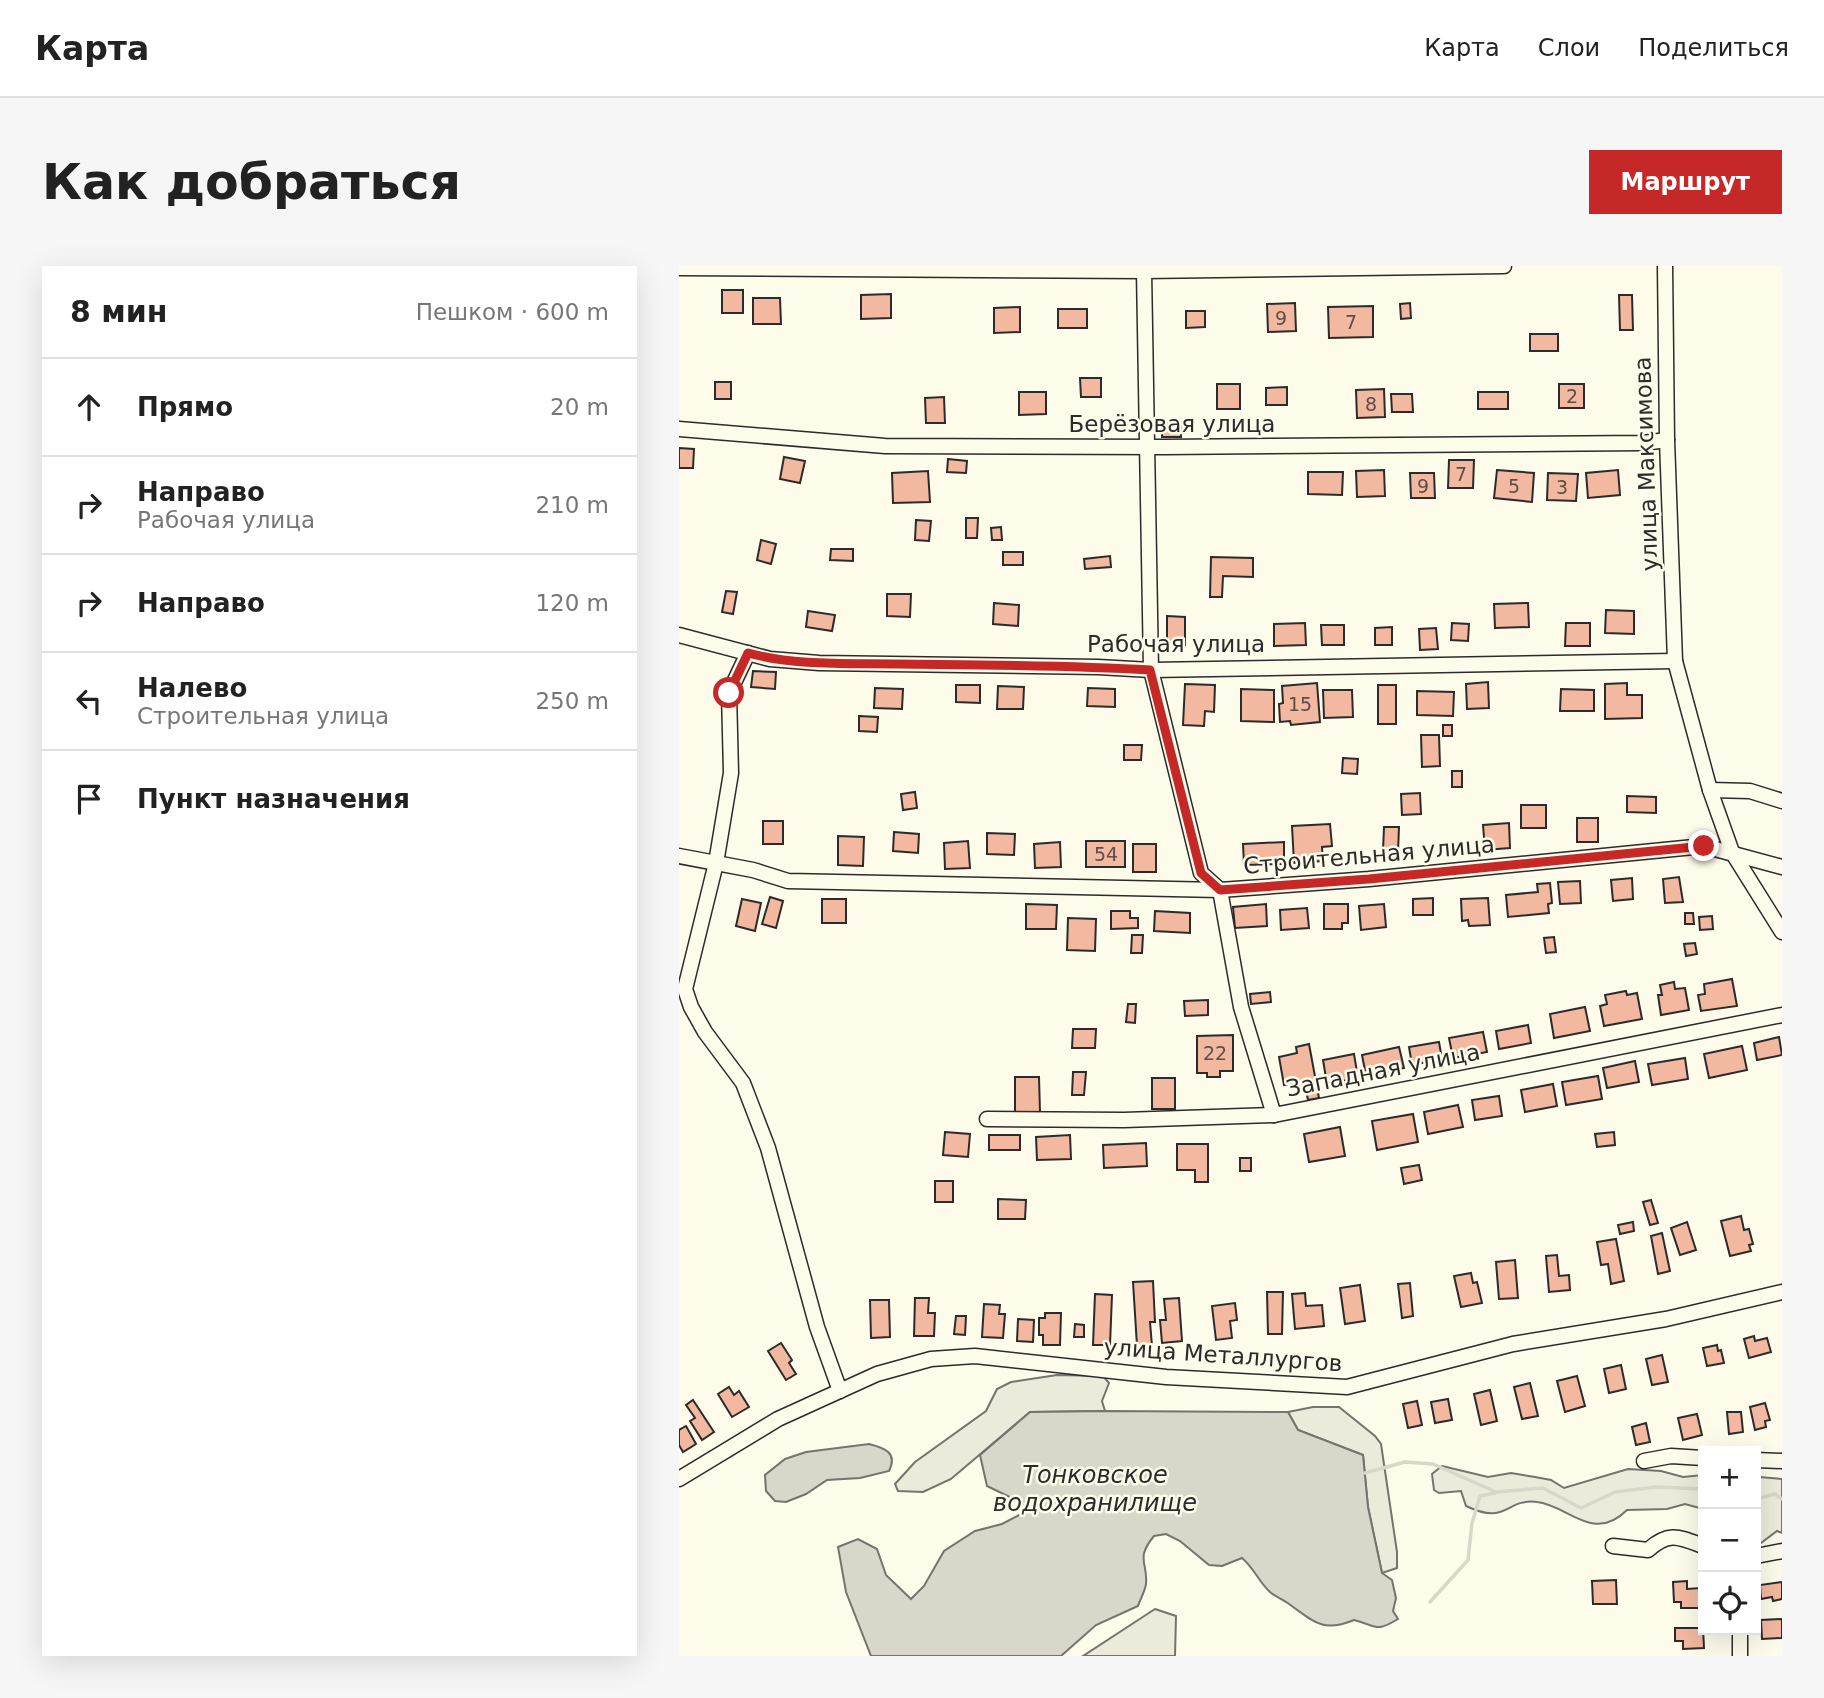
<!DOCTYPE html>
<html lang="ru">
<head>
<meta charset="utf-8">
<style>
	:root { --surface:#fff; --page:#f6f6f6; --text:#222; --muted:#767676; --line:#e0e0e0; --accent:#c62828 }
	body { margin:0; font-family:"DejaVu Sans",sans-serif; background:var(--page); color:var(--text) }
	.controls { position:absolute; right:21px; bottom:21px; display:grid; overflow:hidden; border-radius:0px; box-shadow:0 7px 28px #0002 }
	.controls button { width:63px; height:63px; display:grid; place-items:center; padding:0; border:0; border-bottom:2px solid var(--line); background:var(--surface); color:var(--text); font:35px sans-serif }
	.stop { position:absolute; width:21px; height:21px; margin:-16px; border:5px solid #c62828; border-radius:50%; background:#fff }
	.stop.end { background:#c62828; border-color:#fff; box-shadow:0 2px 7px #0008 }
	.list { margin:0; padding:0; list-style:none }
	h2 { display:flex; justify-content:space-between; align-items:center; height:91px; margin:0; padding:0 28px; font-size:30px }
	h2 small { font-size:23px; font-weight:400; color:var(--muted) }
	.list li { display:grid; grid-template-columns:46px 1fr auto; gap:21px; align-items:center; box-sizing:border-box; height:98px; padding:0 28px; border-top:2px solid var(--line) }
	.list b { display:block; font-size:26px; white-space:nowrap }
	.list p { margin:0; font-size:23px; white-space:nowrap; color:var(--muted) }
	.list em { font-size:23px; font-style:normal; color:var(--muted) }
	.icon { flex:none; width:38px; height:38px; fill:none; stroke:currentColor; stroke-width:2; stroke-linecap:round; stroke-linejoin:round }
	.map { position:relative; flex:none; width:1103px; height:1390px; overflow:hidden; border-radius:0px }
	header { display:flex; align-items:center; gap:42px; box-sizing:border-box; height:98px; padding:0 35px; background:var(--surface); border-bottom:2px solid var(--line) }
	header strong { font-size:33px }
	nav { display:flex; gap:38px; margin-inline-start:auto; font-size:24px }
	.intro { display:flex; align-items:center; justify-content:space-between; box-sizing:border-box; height:168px; padding:0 42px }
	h1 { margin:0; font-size:49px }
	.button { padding:18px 32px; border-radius:0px; background:var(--accent); color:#fff; font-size:24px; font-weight:700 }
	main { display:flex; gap:42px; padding:0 42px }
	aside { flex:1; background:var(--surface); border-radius:0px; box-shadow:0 7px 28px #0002 }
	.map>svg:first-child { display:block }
	.green { fill:#ecebdb; stroke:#74746e; stroke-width:2 }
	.water { fill:#d8d7c9; stroke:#74746e; stroke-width:2 }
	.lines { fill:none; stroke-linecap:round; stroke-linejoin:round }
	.stream { stroke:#d8d7c9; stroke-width:3.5 }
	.building { fill:#f2b8a0; stroke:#2b2b2b; stroke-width:2 }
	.minor-casing { stroke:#2b2b2b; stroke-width:17 }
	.minor { stroke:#fdfbea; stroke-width:14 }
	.route { stroke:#c62828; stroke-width:9 }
	.labels { text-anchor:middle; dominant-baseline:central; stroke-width:5; stroke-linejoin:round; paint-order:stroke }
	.number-label { font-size:19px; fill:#5d4e48 }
	.street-label { font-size:23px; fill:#2b2b2b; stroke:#fdfbea }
	.water-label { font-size:24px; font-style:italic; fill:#2b2b2b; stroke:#fdfbea }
</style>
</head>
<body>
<header>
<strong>Карта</strong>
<nav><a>Карта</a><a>Слои</a><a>Поделиться</a></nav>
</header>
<div class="intro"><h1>Как добраться</h1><a class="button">Маршрут</a></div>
<main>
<aside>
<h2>8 мин<small>Пешком · 600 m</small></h2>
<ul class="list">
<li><svg class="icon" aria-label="ahead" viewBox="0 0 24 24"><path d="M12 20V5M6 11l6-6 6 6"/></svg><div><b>Прямо</b></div><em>20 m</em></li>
<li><svg class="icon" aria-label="right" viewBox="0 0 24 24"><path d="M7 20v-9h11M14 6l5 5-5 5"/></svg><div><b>Направо</b><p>Рабочая улица</p></div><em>210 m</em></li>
<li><svg class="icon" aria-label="right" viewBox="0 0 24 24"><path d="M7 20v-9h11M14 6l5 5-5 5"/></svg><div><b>Направо</b></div><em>120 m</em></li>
<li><svg class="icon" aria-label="left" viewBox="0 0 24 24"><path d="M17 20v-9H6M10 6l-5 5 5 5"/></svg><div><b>Налево</b><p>Строительная улица</p></div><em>250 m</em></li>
<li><svg class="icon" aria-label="arrive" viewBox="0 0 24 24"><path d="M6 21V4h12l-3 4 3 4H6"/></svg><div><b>Пункт назначения</b></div></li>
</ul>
</aside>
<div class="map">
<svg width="1103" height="1390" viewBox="0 0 1103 1390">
	<rect width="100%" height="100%" fill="#fdfbea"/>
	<g class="green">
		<path d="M378,1109l46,1 6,7 -7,18 3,10 -75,1 -79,67 -28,13 -25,-1 -3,-7 20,-22 71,-51 11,-22 14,-7z"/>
		<path d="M634,1141h26l36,29 6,8 16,108v16l-15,5 -14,-66 -5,-52 -65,-25 -10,-18z"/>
		<path d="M763,1200l46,11 23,-4 24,4 16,3 13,8 64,-19 33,2 22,6 20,-2v34l-18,-5 -18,5 -40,1c-34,34 -59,-5 -90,-8 -32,-4 -29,24 -71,4l-5,-15 -22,2 -5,-3 -2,-16z"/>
		<path d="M1080,1211l23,2v54l-5,-2 -16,12h-5v-59z"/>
		<path d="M476,1343l21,7 -1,40h-92z"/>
	</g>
	<g class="water">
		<path d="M426,1145l183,1 10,18 65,25 5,52 14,66 10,7 4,18 -3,13 5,8c-23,14 -20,7 -44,1 -31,13 -40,2 -65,-16 -5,-4 -13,-7 -19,-12 -11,-10 -16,-24 -28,-34l-20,8 -13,-1 -29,-24 -14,-7 -12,2c-19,23 -6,26 -8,48 -1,7 -6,16 -8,22l-42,19 -35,31h-190l-25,-64 -8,-45 20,-8 19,10 9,26 25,24 13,-13 20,-35 31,-20 27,-7 21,-11 -7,-13 -29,-14 -7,-31 50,-43z"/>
		<path d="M190,1178c16,4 29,9 20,27l-29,7 -33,2 -21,14 -20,8 -11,-1 -9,-10 -1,-16 20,-16 21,-7z"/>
	</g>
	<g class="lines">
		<g class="stream">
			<path d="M686,1207l40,-11 28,2 63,28 47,-4 38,20 34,-16 41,-5 47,2"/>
			<path d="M1077,1233l19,-5 7,5"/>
			<path d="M751,1336l38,-42 4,-37 8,-27 15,-3"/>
		</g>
	</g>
	<g class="building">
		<rect x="43" y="24" width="21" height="23"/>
		<path d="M212,28v24l-30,1v-24z"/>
		<path d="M940,29h13l1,35h-13z"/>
		<path d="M74,32h27l1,26h-28z"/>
		<path d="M616,37l1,28 -28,1 -1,-28z"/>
		<path d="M731,37l1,15 -10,1 -1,-15z"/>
		<path d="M694,40v31l-44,1 -1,-31z"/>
		<path d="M341,41v25l-26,1v-25z"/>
		<rect x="379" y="43" width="29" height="19"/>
		<path d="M507,45h19v16l-19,1z"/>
		<rect x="851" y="68" width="28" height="17"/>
		<path d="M401,112h21v19h-20z"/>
		<rect x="36" y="116" width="16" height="17"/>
		<rect x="538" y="118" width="23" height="25"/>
		<rect x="880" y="118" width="25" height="24"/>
		<path d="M608,121v18h-21v-17z"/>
		<path d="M705,123l1,28 -28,1 -1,-28z"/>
		<path d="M340,126h27v22l-27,1z"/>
		<rect x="799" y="126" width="30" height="17"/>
		<path d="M712,128h21l1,18h-21z"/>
		<path d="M265,131l1,26h-19l-1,-25z"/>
		<rect x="483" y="156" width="19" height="15"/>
		<path d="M0,182l15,1 -1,19h-14z"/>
		<path d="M105,191l21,4 -5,22 -20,-4z"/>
		<path d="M269,193l19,2 -1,12 -19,-1z"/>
		<path d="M770,194h25l-1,28h-25z"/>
		<path d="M705,204l1,26 -28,1 -1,-26z"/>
		<path d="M818,204l37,3 -2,29 -38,-4z"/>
		<path d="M939,204l2,25 -32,3 -2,-25z"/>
		<path d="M249,205l2,31 -37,1 -1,-30z"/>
		<path d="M629,206h35l-1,23 -34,-1z"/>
		<path d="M731,207h24l1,25h-24z"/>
		<path d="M869,207l30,1 -2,27 -29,-1z"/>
		<path d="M287,252h12l-1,20h-11z"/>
		<path d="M237,254l15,1 -2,20 -14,-1z"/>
		<path d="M322,261l1,13h-10l-1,-12z"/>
		<path d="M82,274l15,4 -5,20 -14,-4z"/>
		<path d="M152,283h22v12l-23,-1z"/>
		<rect x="324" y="286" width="20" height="13"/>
		<path d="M431,290l1,11 -26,2 -1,-10z"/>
		<path d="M532,291l42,1v19l-30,-1 -1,21h-12z"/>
		<path d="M47,325l11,1 -4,22 -11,-2z"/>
		<path d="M208,328h24l-1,23 -23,-1z"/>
		<path d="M315,337l25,2 -1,21 -25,-2z"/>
		<path d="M849,337l1,24 -34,1 -1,-24z"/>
		<path d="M927,344l28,1v23l-29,-1z"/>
		<path d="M129,345l27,4 -3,16 -26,-4z"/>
		<path d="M488,350l18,1v28l-18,-1z"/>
		<path d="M626,357l1,22 -32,1v-22z"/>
		<path d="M773,357l17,1 -1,17 -17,-1z"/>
		<path d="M887,357h24v23h-25z"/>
		<path d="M642,359h23v20h-22z"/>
		<path d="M713,361v18h-17v-17z"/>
		<path d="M757,362l2,21 -18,1 -1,-21z"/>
		<path d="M74,405l23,1 -1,17 -24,-2z"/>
		<path d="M809,416l1,26 -22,1 -1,-25z"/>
		<path d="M638,417l3,39 -29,3 -1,-4 -10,1 -1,-18 4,-1 -1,-17z"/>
		<path d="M948,417v12h15v23l-37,1v-35z"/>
		<path d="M506,418l30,1 -1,27 -9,-1 -1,15 -21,-1z"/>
		<path d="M277,419h24v18l-24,-1z"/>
		<rect x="699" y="419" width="18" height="39"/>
		<path d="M319,420l26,1 -1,22h-26z"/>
		<path d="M196,422l28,1 -1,20 -28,-1z"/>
		<path d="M409,422l27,1v18l-28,-1z"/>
		<path d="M562,423l33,1v32l-33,-1z"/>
		<path d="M882,423l33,1v21h-34z"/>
		<path d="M644,424h29l1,27 -29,1z"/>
		<path d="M738,425l37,1 -1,24 -36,-1z"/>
		<path d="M180,450l19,1 -1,15 -18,-1z"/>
		<rect x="764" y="459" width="9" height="11"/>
		<path d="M742,469h18l1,31 -18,1z"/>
		<path d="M445,479h18l-1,15h-17z"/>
		<path d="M664,492l15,1 -1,15 -15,-1z"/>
		<rect x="773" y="505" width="10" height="16"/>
		<path d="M236,526l2,16 -14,2 -2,-16z"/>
		<path d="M741,527l1,21 -19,1 -1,-21z"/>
		<path d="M948,530l29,1v16l-29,-1z"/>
		<rect x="842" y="539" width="25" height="23"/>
		<rect x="898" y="552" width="21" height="24"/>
		<rect x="84" y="555" width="20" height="23"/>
		<path d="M830,557l1,25 -25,2 -2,-25z"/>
		<path d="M651,558l2,22 -10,1 1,14 -29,2 -2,-37z"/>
		<path d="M705,561h15l-1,25 -15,-1z"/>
		<path d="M215,566l25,2 -1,19 -25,-2z"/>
		<path d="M308,567l28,1 -1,21 -27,-1z"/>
		<path d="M159,570l26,1 -1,29 -25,-1z"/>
		<path d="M289,575l2,27 -25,1 -1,-26z"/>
		<rect x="407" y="575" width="39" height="26"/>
		<path d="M381,576l1,25 -26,1 -1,-24z"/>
		<path d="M605,576v22l-40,1 -1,-21z"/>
		<rect x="454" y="578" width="23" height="28"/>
		<path d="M1000,611l4,25 -18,1 -2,-24z"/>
		<path d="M953,612l1,21 -20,2 -2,-21z"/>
		<path d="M901,615l1,22 -21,1 -2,-22z"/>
		<path d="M871,617l2,20 -4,1 1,9 -41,4 -2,-22 32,-3 -1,-8z"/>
		<path d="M91,631l13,4 -7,27 -14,-4z"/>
		<path d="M754,632v17h-20v-16z"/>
		<path d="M809,632l2,27 -21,1 -1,-6 -6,1 -1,-22z"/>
		<path d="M63,633l19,4 -6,28 -19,-5z"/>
		<rect x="143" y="633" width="24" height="24"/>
		<path d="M347,638l31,1 -1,24h-30z"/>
		<path d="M587,638l1,22 -32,2 -2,-21z"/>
		<path d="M645,638h24v19h-6v6h-18z"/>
		<path d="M705,638l2,23 -25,3 -2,-24z"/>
		<path d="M628,642l2,20 -28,2 -1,-20z"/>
		<path d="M432,645h19v7h8v10l-27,1z"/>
		<path d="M476,645l35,2v20l-36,-2z"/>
		<path d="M1006,647h8l1,11h-9z"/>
		<path d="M1033,650l1,13 -13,1 -1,-13z"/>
		<path d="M389,652l28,1 -1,32 -28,-1z"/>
		<path d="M453,669h11l-1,18h-11z"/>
		<path d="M875,671l2,15 -10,1 -2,-15z"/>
		<path d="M1016,677l2,11 -11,2 -2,-12z"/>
		<path d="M1053,713l5,27 -36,5 -3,-16 7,-1 -1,-10z"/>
		<path d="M995,716l1,7 10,-1 4,22 -28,5 -3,-20h4l-2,-10z"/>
		<path d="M947,725l1,4 10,-2 5,26 -38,7 -4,-20 7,-2 -2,-9z"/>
		<path d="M591,726l1,10 -20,2 -1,-10z"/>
		<path d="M529,734v15l-23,1 -1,-15z"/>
		<path d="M449,738h8l-1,19 -9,-1z"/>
		<path d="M906,741l5,24 -36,7 -4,-24z"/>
		<path d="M849,759l3,18 -32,6 -3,-18z"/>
		<path d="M394,763h23l-1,19h-23z"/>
		<path d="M804,766l4,20 -34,6 -4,-20z"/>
		<path d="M554,769v36h-13v6h-13v-4h-10v-37z"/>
		<path d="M1100,771l3,18 -25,5 -3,-17z"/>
		<path d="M760,776l3,17 -30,6 -3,-18z"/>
		<path d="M630,778l10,54 -11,2 -4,-19 -20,4 -5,-28 18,-4 -1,-6z"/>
		<path d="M1063,780l5,24 -38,8 -5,-24z"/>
		<path d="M720,781l5,21 -38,8 -4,-21z"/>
		<path d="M675,788l4,24 -31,6 -4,-24z"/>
		<path d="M1006,792l3,21 -36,6 -4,-21z"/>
		<path d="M956,795l4,21 -32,6 -4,-20z"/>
		<path d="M394,806h13l-2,23h-12z"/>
		<path d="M919,810l4,23 -36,6 -4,-23z"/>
		<path d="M336,811h24l1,35h-25z"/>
		<rect x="473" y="812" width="23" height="31"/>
		<path d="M874,818l4,22 -32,6 -4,-22z"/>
		<path d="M820,830l3,20 -27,4 -3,-20z"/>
		<path d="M779,839l5,22 -35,7 -4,-22z"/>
		<path d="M734,848l5,28 -41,8 -5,-29z"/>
		<path d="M661,861l5,29 -36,6 -5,-28z"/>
		<path d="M266,866l25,2 -2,23 -25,-2z"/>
		<path d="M935,866l1,13 -18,2 -2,-13z"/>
		<rect x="310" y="869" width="31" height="15"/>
		<path d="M391,869l1,24 -34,1 -1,-23z"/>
		<path d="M467,877l1,23 -43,2 -1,-23z"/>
		<path d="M498,878h31v38h-13v-12h-18z"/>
		<rect x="561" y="892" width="11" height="13"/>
		<path d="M740,899l3,15 -18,4 -3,-16z"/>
		<rect x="256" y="915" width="18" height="21"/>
		<path d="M319,933l28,1 -1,19h-27z"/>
		<path d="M972,934l7,23 -8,2 -7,-23z"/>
		<path d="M1062,950l3,14 5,-1 4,15 -4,1 2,6 -21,5 -9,-35z"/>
		<path d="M954,956l1,9 -14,3 -2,-9z"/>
		<path d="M1008,956l9,28 -16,5 -9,-27z"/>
		<path d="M983,967l8,38 -12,3 -7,-38z"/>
		<path d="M937,973l8,42 -13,3 -3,-20 -7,1 -4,-23z"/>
		<path d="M878,989l2,21 10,-1 1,15 -21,2 -3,-36z"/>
		<path d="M836,994l3,38 -19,1 -3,-37z"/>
		<path d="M792,1007l2,10 4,-1 5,21 -21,4 -7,-31z"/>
		<path d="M474,1015l2,41h-5l2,24h-15l-4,-64z"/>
		<path d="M731,1017l3,33 -11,2 -4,-34z"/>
		<path d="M681,1019l5,36 -20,3 -5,-36z"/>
		<path d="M588,1026h16l-1,42h-14z"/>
		<path d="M626,1027l1,13 16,-1 2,21 -29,3 -3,-35z"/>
		<path d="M416,1028l17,1 -2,50h-17z"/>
		<path d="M236,1032h14l-1,15h7l-1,23h-20z"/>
		<path d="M500,1032l3,43 -20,2 -2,-23h6l-2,-21z"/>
		<path d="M191,1034h19l1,37 -19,1z"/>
		<path d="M556,1037l2,17 -7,1 2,17 -16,2 -4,-34z"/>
		<path d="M305,1038l16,1 -1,9h6l-2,24 -21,-1z"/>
		<path d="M366,1047h16l-1,32h-17v-10h-4v-17h6z"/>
		<path d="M277,1050h10l-1,19 -11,-1z"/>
		<path d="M339,1053l16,1 -1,22 -16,-1z"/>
		<path d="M396,1058l9,1v12h-10z"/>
		<path d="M1075,1070l1,5 12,-3 4,14 -22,6 -5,-19z"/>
		<path d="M102,1077l11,17 -3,3 7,11 -10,6 -18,-29z"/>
		<path d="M1038,1079l1,6 3,-1 3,13 -17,3 -4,-18z"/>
		<path d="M983,1089l6,27 -16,3 -6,-26z"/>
		<path d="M942,1099l5,24 -17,4 -5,-24z"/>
		<path d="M898,1110l8,30 -20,6 -8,-31z"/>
		<path d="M851,1117l8,33 -16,3 -8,-32z"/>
		<path d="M50,1121l5,8 5,-4 10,16 -17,10 -14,-23z"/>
		<path d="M811,1124l7,31 -16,4 -7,-31z"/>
		<path d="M769,1133l4,21 -17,3 -4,-21z"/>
		<path d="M14,1134l21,32 -12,8 -12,-19 5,-3 -9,-13z"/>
		<path d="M738,1135l5,24 -14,3 -5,-24z"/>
		<path d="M1086,1137l5,17 -5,1 1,6 -11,3 -5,-23z"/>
		<path d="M1048,1146h14l2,20 -14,2z"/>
		<path d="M1018,1148l5,21 -19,5 -5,-22z"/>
		<path d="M967,1157l4,19 -14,3 -4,-18z"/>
		<path d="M7,1160l10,18 -13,8 -4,-7v-15z"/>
		<path d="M937,1314l1,24h-24l-1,-23z"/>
		<path d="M1008,1315v8l14,-1v20h-20v-6h-7l-1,-20z"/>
		<path d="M1103,1316v17l-9,2 -1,-4 -11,2 -1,-14z"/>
		<path d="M1103,1353v19l-20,1 -1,-19z"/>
		<path d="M996,1362h28l1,20 -21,1v-8h-8z"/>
	</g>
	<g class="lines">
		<defs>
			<g id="minor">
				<path d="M986,0l2,174 8,221 35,129 22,62 50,80"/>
				<path d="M0,2l465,3 360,-5"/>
				<path d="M465,5l7,399 50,203 19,17 21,117 33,108"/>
				<path d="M0,163l206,17 279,1 479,-4 24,-3"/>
				<path d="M0,369l91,24 49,4 279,4 53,3 524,-9"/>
				<path d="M69,387l-19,40 2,80 -15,90 -31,126 6,18 14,25 38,51 25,65 49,179 23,64"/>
				<path d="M1031,524l40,1 32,10"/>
				<path d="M0,590l74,14 35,11 432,9 149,-11 335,-33 78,21"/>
				<path d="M308,853l137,1 150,-5 508,-100"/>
				<path d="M1077,1194l26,1"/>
				<path d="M965,1195l27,-5 32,2"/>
				<path d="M0,1213l99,-60 99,-45 54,-15 44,-3 191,21 181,10 166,-43 153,-25 116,-27"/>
				<path d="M934,1280l35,4c21,-19 31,-13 55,-4"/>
				<path d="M1077,1290l26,-5"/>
				<path d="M1061,1364v26"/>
			</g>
		</defs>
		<use href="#minor" class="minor-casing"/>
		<use href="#minor" class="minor"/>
	</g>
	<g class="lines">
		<path class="route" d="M50,427l19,-40c48,13 100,10 150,11 84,1 168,1 252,6l51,203 19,17 149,-11 335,-33"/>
	</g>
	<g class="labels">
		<g class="number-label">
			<text x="602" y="52">9</text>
			<text x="672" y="56">7</text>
			<text x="893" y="130">2</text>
			<text x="692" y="138">8</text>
			<text x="782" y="208">7</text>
			<text x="744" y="220">9</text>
			<text x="835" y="220">5</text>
			<text x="883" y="221">3</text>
			<text x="621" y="438">15</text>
			<text x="427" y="588">54</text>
			<text x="536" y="787">22</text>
		</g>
		<g class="street-label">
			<text x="493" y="158">Берёзовая улица</text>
			<text transform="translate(967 198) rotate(-92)">улица Максимова</text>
			<text x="497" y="378">Рабочая улица</text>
			<text transform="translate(690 589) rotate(-5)">Строительная улица</text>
			<text transform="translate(704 804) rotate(-11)">Западная улица</text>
			<text transform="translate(544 1089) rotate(4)">улица Металлургов</text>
		</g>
		<g class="water-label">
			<text x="416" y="1209">Тонковское<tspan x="416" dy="28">водохранилище</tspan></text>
		</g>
	</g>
</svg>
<div class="controls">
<button>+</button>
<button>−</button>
<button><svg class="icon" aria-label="locate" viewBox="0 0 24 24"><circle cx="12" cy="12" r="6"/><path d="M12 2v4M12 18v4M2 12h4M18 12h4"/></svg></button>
</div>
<div class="stop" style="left:50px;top:427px"></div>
<div class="stop end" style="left:1025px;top:580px"></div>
</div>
</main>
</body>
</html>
